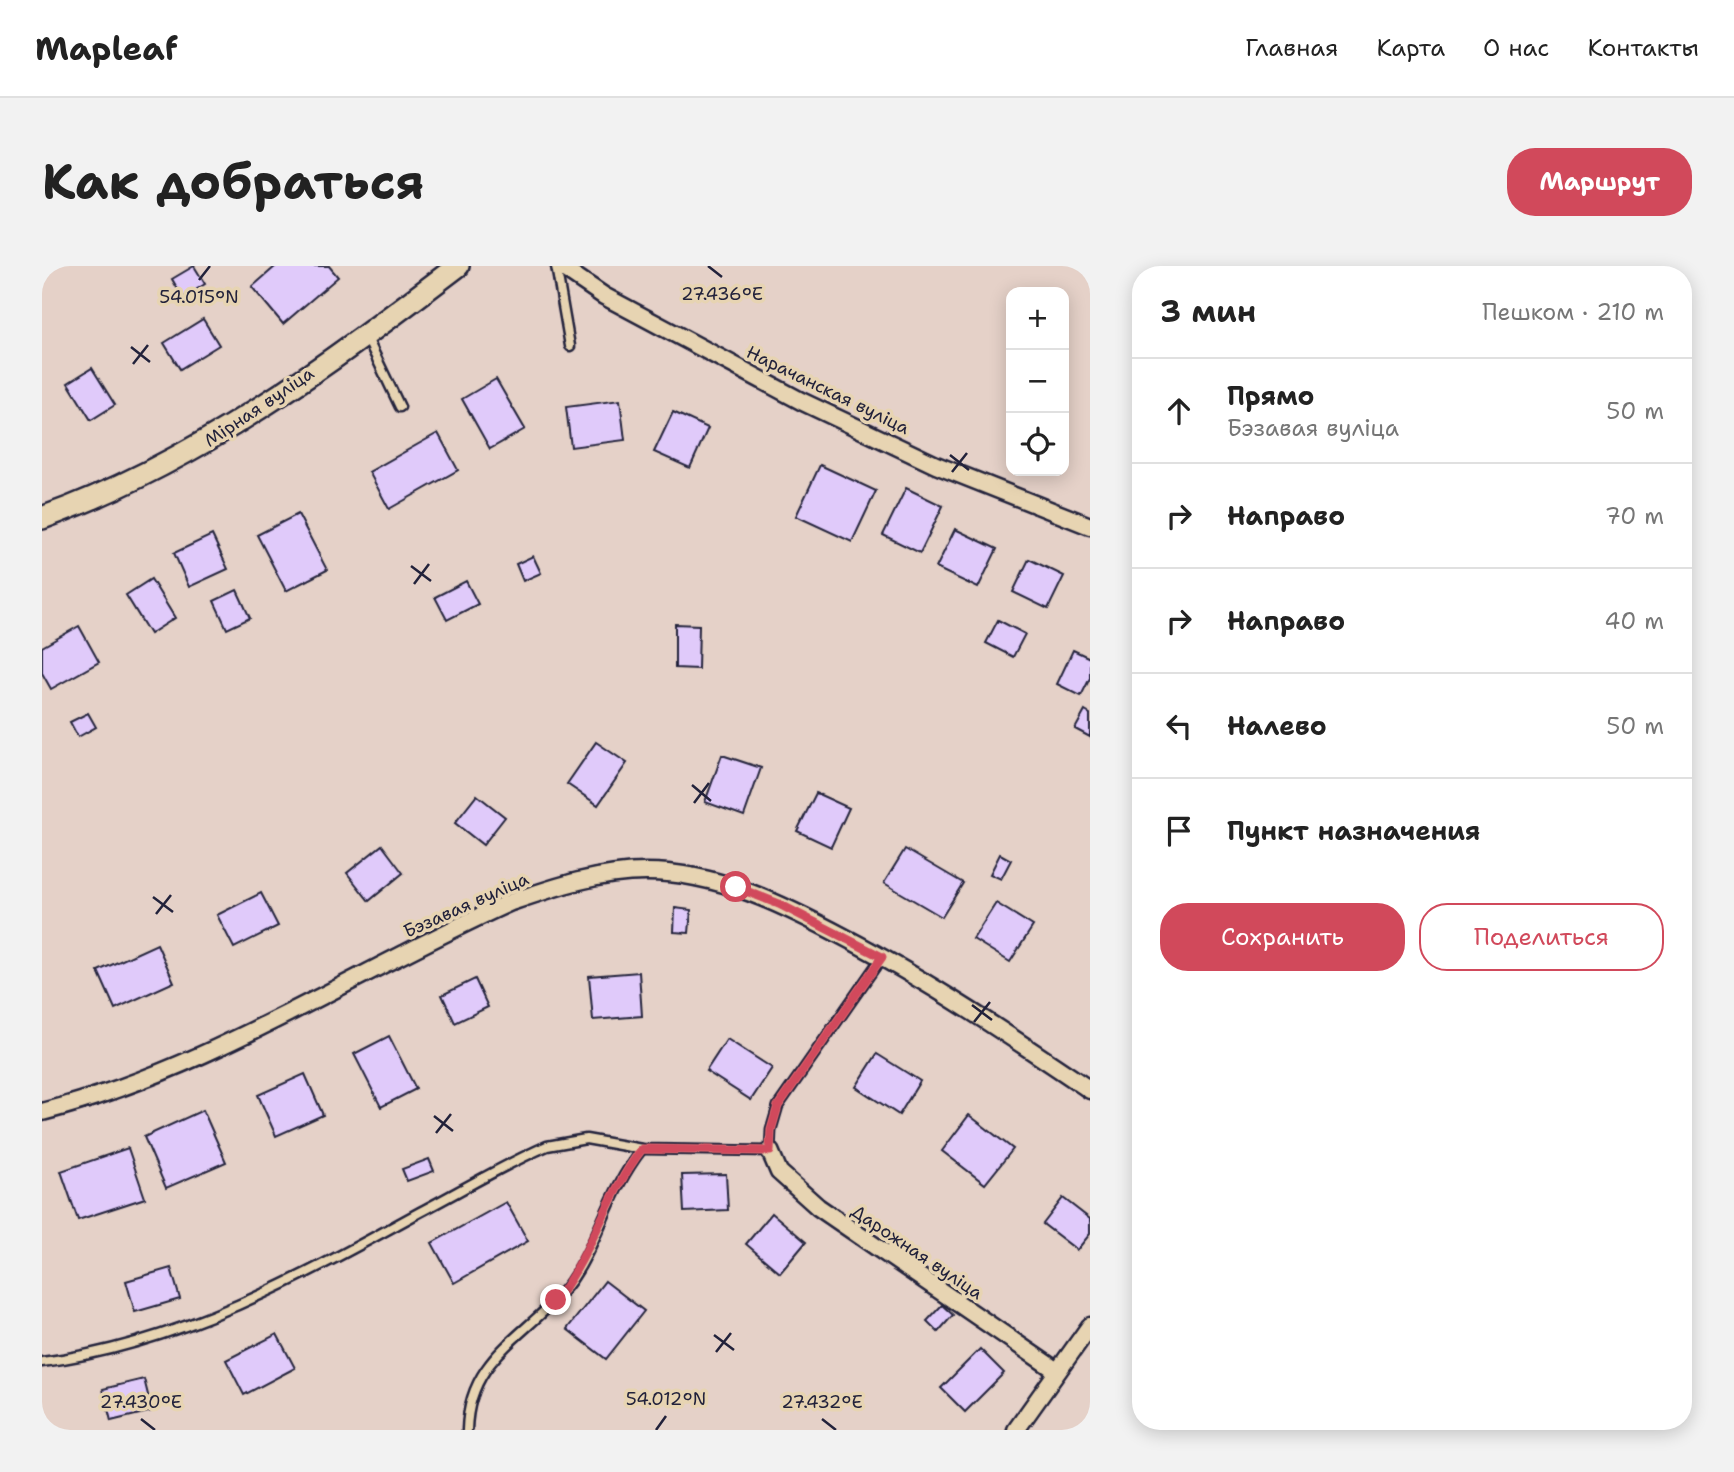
<!DOCTYPE html>
<html lang="ru">
<head>
<meta charset="utf-8">
<style>
	:root { --surface:#fff; --page:#f2f2f2; --text:#222; --muted:#767676; --line:#e0e0e0; --accent:#d1495b }
	body { margin:0; font-family:"Shantell Sans",sans-serif; background:var(--page); color:var(--text) }
	.controls { position:absolute; right:21px; top:21px; display:grid; overflow:hidden; border-radius:14px; box-shadow:0 4px 18px #0003 }
	.controls button { width:63px; height:63px; display:grid; place-items:center; padding:0; border:0; border-bottom:2px solid var(--line); background:var(--surface); color:var(--text); font:35px sans-serif }
	.stop { position:absolute; width:21px; height:21px; margin:-16px; border:5px solid #d1495b; border-radius:50%; background:#fff }
	.stop.end { background:#d1495b; border-color:#fff; box-shadow:0 2px 7px #0008 }
	.list { margin:0; padding:0; list-style:none }
	h2 { display:flex; justify-content:space-between; align-items:center; height:91px; margin:0; padding:0 28px; font-size:30px }
	h2 small { font-size:23px; font-weight:400; color:var(--muted) }
	.list li { display:grid; grid-template-columns:46px 1fr auto; gap:21px; align-items:center; box-sizing:border-box; height:105px; padding:0 28px; border-top:2px solid var(--line) }
	.list b { display:block; font-size:26px; white-space:nowrap }
	.list p { margin:0; font-size:23px; white-space:nowrap; color:var(--muted) }
	.list em { font-size:23px; font-style:normal; color:var(--muted) }
	.actions { display:flex; gap:14px; padding:21px 28px }
	.actions a { flex:1; padding:16px 0; border:2px solid var(--accent); border-radius:28px; text-align:center; font-size:24px; color:var(--accent) }
	.actions .main { background:var(--accent); color:#fff }
	.icon { flex:none; width:38px; height:38px; fill:none; stroke:currentColor; stroke-width:2; stroke-linecap:round; stroke-linejoin:round }
	.map { position:relative; flex:none; width:1048px; height:1164px; overflow:hidden; border-radius:28px }
	header { display:flex; align-items:center; gap:42px; box-sizing:border-box; height:98px; padding:0 35px; background:var(--surface); border-bottom:2px solid var(--line) }
	header strong { font-size:33px }
	nav { display:flex; gap:38px; margin-inline-start:auto; font-size:24px }
	.intro { display:flex; align-items:center; justify-content:space-between; box-sizing:border-box; height:168px; padding:0 42px }
	h1 { margin:0; font-size:49px }
	.button { padding:18px 32px; border-radius:28px; background:var(--accent); color:#fff; font-size:24px; font-weight:700 }
	main { display:flex; gap:42px; padding:0 42px }
	aside { flex:1; background:var(--surface); border-radius:28px; box-shadow:0 4px 18px #0003 }
	.map>svg:first-child { display:block }
	.building { fill:#e0cafa; stroke:#22223b; stroke-width:2 }
	.lines { fill:none; stroke-linecap:round; stroke-linejoin:round }
	.service-casing { stroke:#22223b; stroke-width:13 }
	.minor-casing { stroke:#22223b; stroke-width:21 }
	.tertiary-casing { stroke:#22223b; stroke-width:26 }
	.service { stroke:#e7d4b2; stroke-width:8 }
	.minor { stroke:#e7d4b2; stroke-width:16 }
	.tertiary { stroke:#e7d4b2; stroke-width:21 }
	.route { stroke:#d1495b; stroke-width:9 }
	.ticks { fill:none; stroke:#22223b; stroke-width:2.5 }
	.labels { text-anchor:middle; dominant-baseline:central; stroke-width:7; stroke-linejoin:round; paint-order:stroke }
	.street-label { font-size:18px; fill:#22223b; stroke:#e7d4b2 }
	.ticks-label { font-size:18px; text-anchor:middle; fill:#22223b; stroke:#e7d4b2; stroke-width:7; stroke-linejoin:round; paint-order:stroke }
</style>
</head>
<body>
<header>
<strong>Mapleaf</strong>
<nav><a>Главная</a><a>Карта</a><a>О нас</a><a>Контакты</a></nav>
</header>
<div class="intro"><h1>Как добраться</h1><a class="button">Маршрут</a></div>
<main>
<div class="map">
<svg width="1048" height="1164" viewBox="0 0 1048 1164">
	<rect width="100%" height="100%" fill="#e5d1c8"/>
	<filter id="ink" filterUnits="userSpaceOnUse"><feTurbulence type="fractalNoise" baseFrequency=".0143" numOctaves="2"/><feDisplacementMap in="SourceGraphic" scale="14" xChannelSelector="R" yChannelSelector="G"/><feConvolveMatrix kernelMatrix="1 2 1 2 8 2 1 2 1" color-interpolation-filters="sRGB"/></filter>
	<g filter="url(#ink)">
		<g class="building">
			<path d="M152,0l11,18 -22,14 -11,-19z"/>
			<path d="M234,0h53l9,11 -55,47 -31,-37z"/>
			<path d="M161,53l16,26 -39,24 -16,-26z"/>
			<path d="M50,102l23,37 -24,15 -23,-37z"/>
			<path d="M454,113l29,50 -35,20 -28,-50z"/>
			<path d="M578,134l5,40 -54,7 -5,-40z"/>
			<path d="M631,146l35,16 -18,40 -36,-16z"/>
			<path d="M396,167l20,37 -69,39 -20,-37z"/>
			<path d="M778,199l56,26 -24,51 -56,-26z"/>
			<path d="M864,222l37,18 -23,47 -37,-18z"/>
			<path d="M256,248l29,56 -41,21 -29,-56z"/>
			<path d="M913,263l42,20 -19,39 -42,-20z"/>
			<path d="M170,269l16,34 -39,18 -15,-34z"/>
			<path d="M491,290l8,17 -18,8 -7,-17z"/>
			<path d="M987,293l35,17 -16,33 -35,-17z"/>
			<path d="M109,313l24,39 -25,16 -24,-39z"/>
			<path d="M424,315l12,23 -31,16 -12,-23z"/>
			<path d="M195,324l13,28 -23,11 -13,-28z"/>
			<path d="M956,354l27,14 -12,23 -27,-14z"/>
			<path d="M633,358l24,1 -1,44 -23,-1z"/>
			<path d="M37,360l20,36 -48,27 -9,-16v-26z"/>
			<path d="M1031,384l17,8v20l-9,18 -24,-12z"/>
			<path d="M1043,445l5,3v23l-15,-8z"/>
			<path d="M46,447l8,14 -18,10 -8,-15z"/>
			<path d="M554,476l31,21 -29,42 -31,-21z"/>
			<path d="M680,489l39,13 -17,48 -39,-14z"/>
			<path d="M774,527l33,15 -18,39 -34,-16z"/>
			<path d="M435,529l28,22 -22,28 -28,-22z"/>
			<path d="M340,579l21,28 -34,28 -22,-28z"/>
			<path d="M863,583l58,34 -21,34 -58,-34z"/>
			<path d="M958,588l11,6 -10,19 -11,-5z"/>
			<path d="M219,627l17,33 -44,22 -17,-33z"/>
			<path d="M954,637l37,23 -23,36 -37,-23z"/>
			<path d="M633,642l16,2 -2,23 -15,-1z"/>
			<path d="M115,678l17,38 -59,27 -17,-38z"/>
			<path d="M597,706l3,44 -49,4 -4,-44z"/>
			<path d="M433,713l13,28 -33,16 -13,-28z"/>
			<path d="M347,770l27,53 -35,18 -27,-53z"/>
			<path d="M685,773l45,29 -21,32 -45,-29z"/>
			<path d="M835,788l43,27 -21,34 -43,-28z"/>
			<path d="M263,808l18,41 -47,21 -18,-41z"/>
			<path d="M161,844l23,52 -60,26 -22,-51z"/>
			<path d="M927,849l44,34 -28,35 -43,-33z"/>
			<path d="M86,882l17,50 -67,22 -17,-49z"/>
			<path d="M387,893l5,12 -27,10 -5,-12z"/>
			<path d="M684,908l2,36 -44,2 -2,-37z"/>
			<path d="M1021,932l27,21v15l-13,16 -34,-26z"/>
			<path d="M464,936l22,39 -74,42 -22,-40z"/>
			<path d="M730,947l34,29 -26,31 -34,-29z"/>
			<path d="M129,1002l9,31 -45,13 -9,-31z"/>
			<path d="M563,1015l39,30 -38,48 -39,-30z"/>
			<path d="M900,1039l11,10 -15,17 -11,-11z"/>
			<path d="M235,1068l18,34 -51,27 -18,-35z"/>
			<path d="M938,1083l24,24 -39,39 -24,-24z"/>
			<path d="M102,1113l8,32 -41,10 -8,-32z"/>
		</g>
		<g class="lines">
			<defs>
				<g id="service">
					<path d="M514,0l14,80"/>
					<path d="M324,70l34,71"/>
					<path d="M0,1096c136,-17 260,-85 378,-150 42,-22 83,-47 127,-66l39,-7 56,10 128,2 1,-21 7,-24 104,-149"/>
					<path d="M425,1164c2,-77 64,-94 104,-149 29,-42 37,-89 71,-132"/>
				</g>
				<g id="minor">
					<path d="M518,0l44,30 197,105 135,64 154,61"/>
					<path d="M0,846c166,-42 314,-141 469,-210 44,-15 88,-30 135,-30 72,0 138,33 200,66 86,45 164,98 244,152"/>
					<path d="M728,885l9,21 39,35 239,164"/>
					<path d="M974,1164l74,-104"/>
				</g>
				<path id="tertiary" d="M0,252c154,-55 287,-154 416,-252"/>
			</defs>
			<use href="#service" class="service-casing"/>
			<use href="#minor" class="minor-casing"/>
			<use href="#tertiary" class="tertiary-casing"/>
			<use href="#service" class="service"/>
			<use href="#minor" class="minor"/>
			<use href="#tertiary" class="tertiary"/>
		</g>
	</g>
	<g class="lines" filter="url(#ink)">
		<path class="route" d="M514,1034c36,-47 50,-104 86,-151l128,2 1,-21 7,-24 104,-149 -103,-53 -43,-17"/>
	</g>
	<path class="ticks" d="M666,0l14,11M157,14l11,-14M89,81l19,15M91,98l15,-19M908,189l19,15M910,206l15,-19M369,300l20,15M372,318l15,-20M650,519l19,16M652,537l15,-20M111,631l20,15M114,648l15,-19M930,739l20,15M932,756l16,-20M392,850l19,15M394,867l15,-19M672,1069l20,15M674,1086l15,-19M99,1153l14,11M780,1153l14,11M614,1164l10,-14"/>
	<g class="labels">
		<g class="street-label">
			<text transform="translate(786 124) rotate(26)">Нарачанская вуліца</text>
			<text transform="translate(217 141) rotate(-34)">Мірная вуліца</text>
			<text transform="translate(424 639) rotate(-24)">Бэзавая вуліца</text>
			<text transform="translate(875 986) rotate(34)">Дарожная вуліца</text>
		</g>
	</g>
	<g class="ticks-label">
		<text x="680" y="34">27.436°E</text>
		<text x="157" y="37">54.015°N</text>
		<text x="624" y="1139">54.012°N</text>
		<text x="99" y="1142">27.430°E</text>
		<text x="780" y="1142">27.432°E</text>
	</g>
</svg>
<div class="controls">
<button>+</button>
<button>−</button>
<button><svg class="icon" aria-label="locate" viewBox="0 0 24 24"><circle cx="12" cy="12" r="6"/><path d="M12 2v4M12 18v4M2 12h4M18 12h4"/></svg></button>
</div>
<div class="stop" style="left:694px;top:621px"></div>
<div class="stop end" style="left:514px;top:1034px"></div>
</div>
<aside>
<h2>3 мин<small>Пешком · 210 m</small></h2>
<ul class="list">
<li><svg class="icon" aria-label="ahead" viewBox="0 0 24 24"><path d="M12 20V5M6 11l6-6 6 6"/></svg><div><b>Прямо</b><p>Бэзавая вуліца</p></div><em>50 m</em></li>
<li><svg class="icon" aria-label="right" viewBox="0 0 24 24"><path d="M7 20v-9h11M14 6l5 5-5 5"/></svg><div><b>Направо</b></div><em>70 m</em></li>
<li><svg class="icon" aria-label="right" viewBox="0 0 24 24"><path d="M7 20v-9h11M14 6l5 5-5 5"/></svg><div><b>Направо</b></div><em>40 m</em></li>
<li><svg class="icon" aria-label="left" viewBox="0 0 24 24"><path d="M17 20v-9H6M10 6l-5 5 5 5"/></svg><div><b>Налево</b></div><em>50 m</em></li>
<li><svg class="icon" aria-label="arrive" viewBox="0 0 24 24"><path d="M6 21V4h12l-3 4 3 4H6"/></svg><div><b>Пункт назначения</b></div></li>
</ul>
<div class="actions"><a class="main">Сохранить</a><a>Поделиться</a></div>
</aside>
</main>
</body>
</html>
